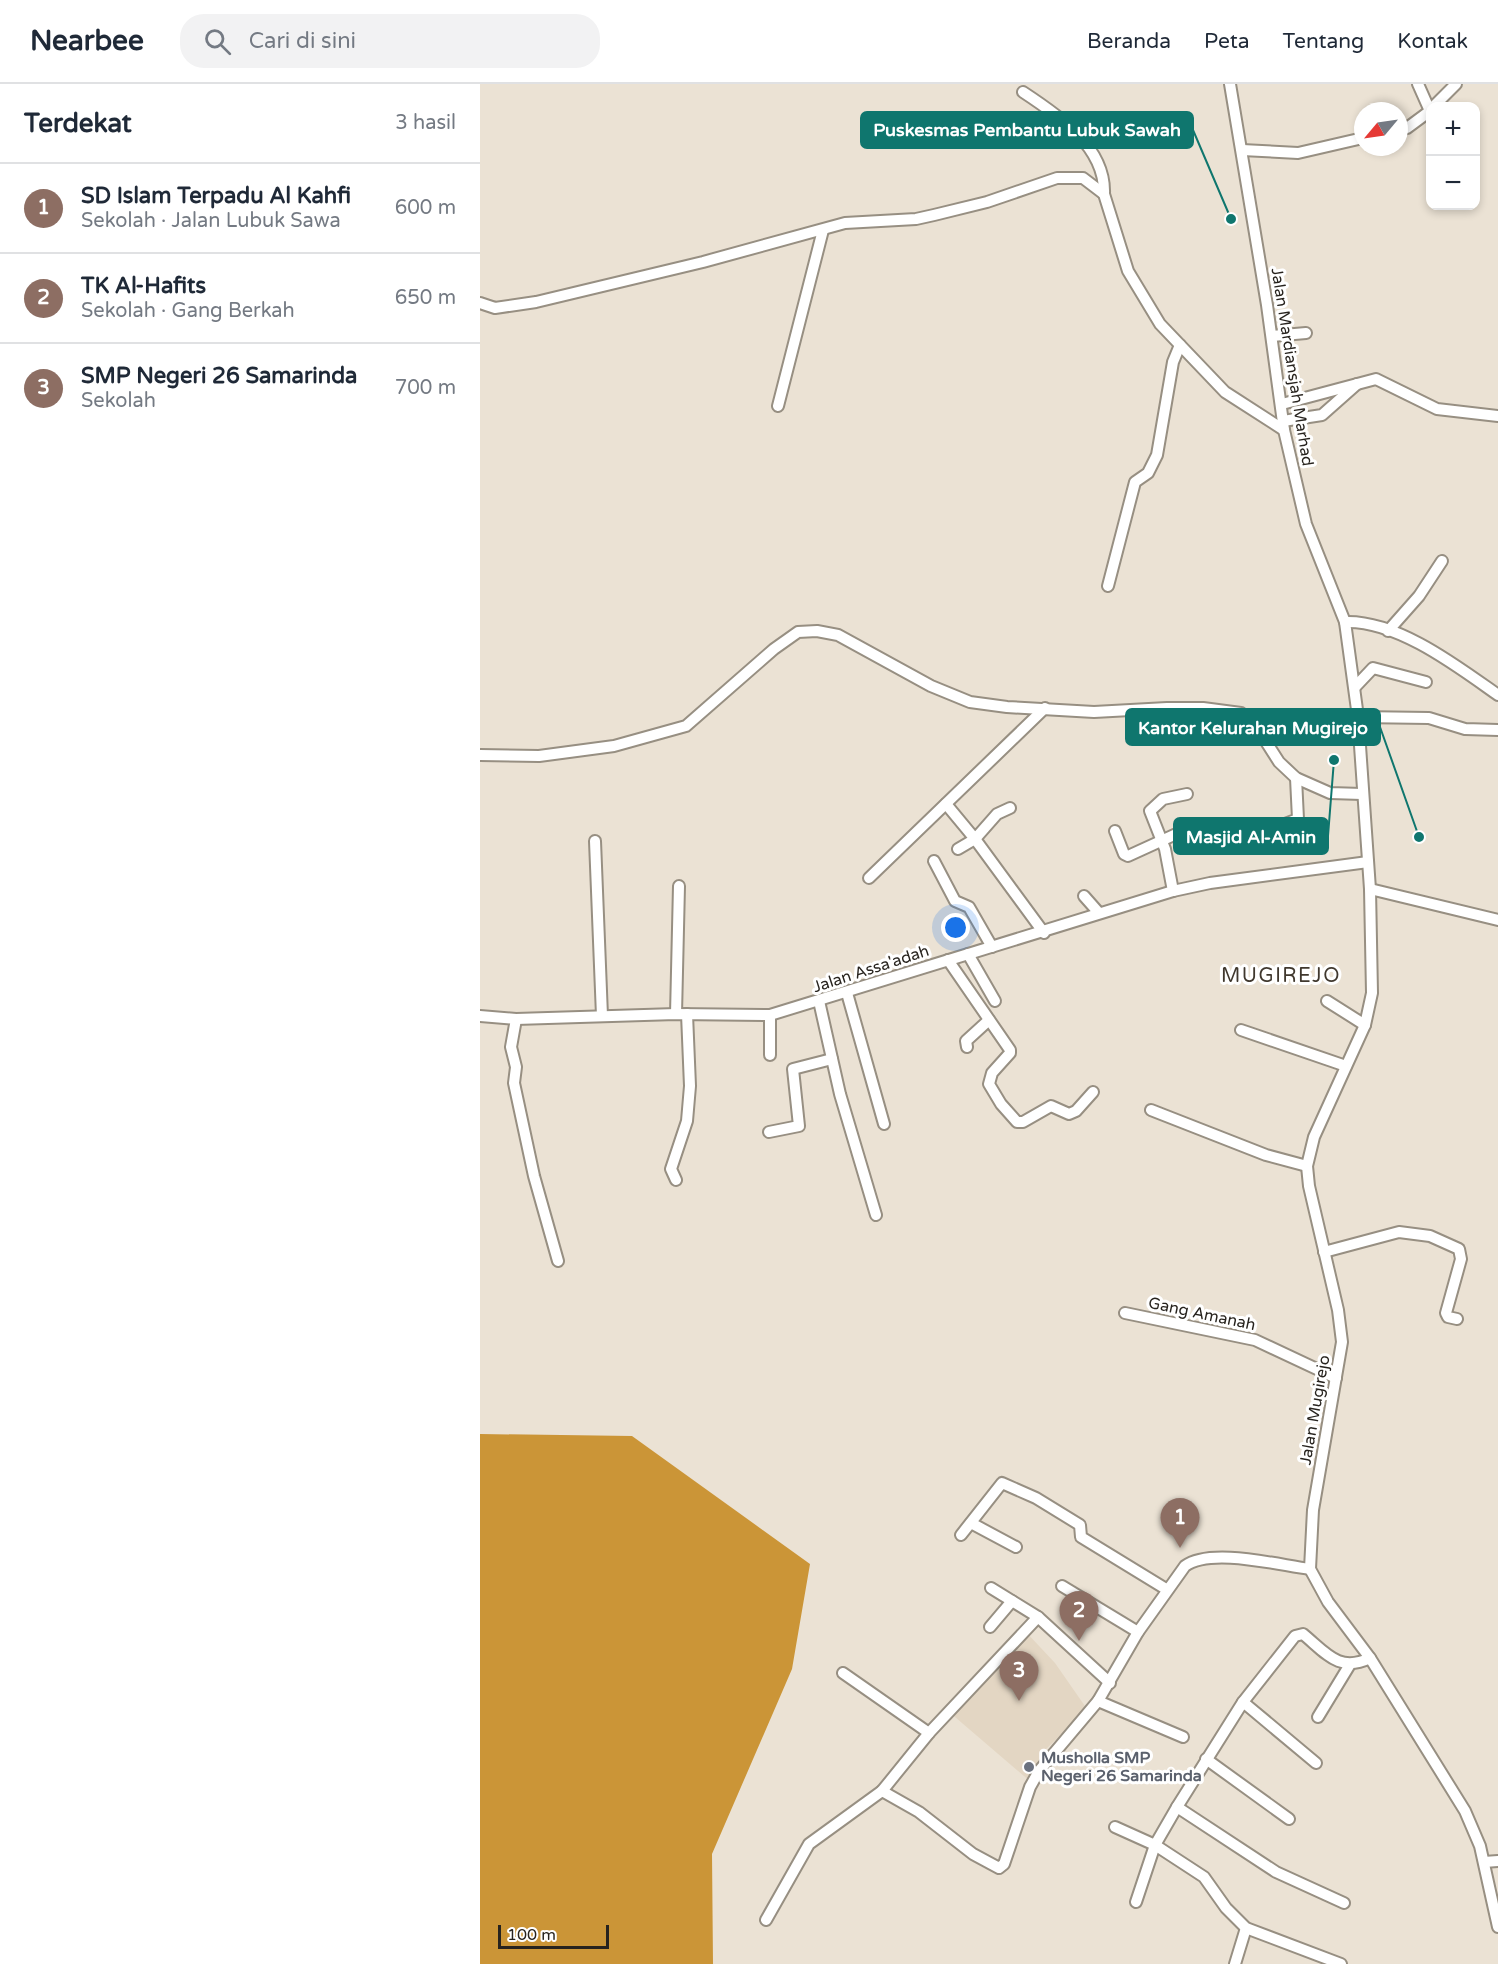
<!DOCTYPE html>
<html lang="id">
<head>
<meta charset="utf-8">
<style>
	:root { --surface:#fff; --page:#f2f2f3; --text:#1f2937; --muted:#747a83; --line:#e0e1e3; --accent:#ea580c }
	body { margin:0; font-family:"Varela Round",sans-serif; background:var(--page); color:var(--text) }
	.controls { position:absolute; right:18px; top:18px; display:grid; overflow:hidden; border-radius:12px; box-shadow:0 3px 9px #0003 }
	.controls button { width:54px; height:54px; display:grid; place-items:center; padding:0; border:0; border-bottom:2px solid var(--line); background:var(--surface); color:var(--text); font:30px sans-serif }
	.compass { position:absolute; left:874px; top:18px; width:54px; height:54px; border-radius:50%; background:var(--surface); box-shadow:0 3px 9px #0003; rotate:241deg }
	.scale { position:absolute; left:18px; bottom:15px; width:111px; box-sizing:border-box; padding-left:6px; border:3px solid #27231e; border-top:0; font-size:16px; line-height:21px; white-space:nowrap; color:#27231e; -webkit-text-stroke:4px #fff; paint-order:stroke }
	.you { position:absolute; left:476px; top:844px; width:21px; height:21px; margin:-15px; border:4px solid #fff; border-radius:50%; background:#1a73e8; box-shadow:0 0 0 9px #1a73e833 }
	.badge { display:grid; place-items:center; width:39px; height:39px; border-radius:50%; background:var(--accent); color:#fff; font-size:20px; font-weight:700 }
	.pin { position:absolute; translate:-50% -50px; filter:drop-shadow(0 2px 3px #0008) }
	.pin::after { content:''; position:absolute; top:32px; width:21px; height:18px; background:inherit; clip-path:polygon(0 0,100% 0,50% 100%) }
	.list { margin:0; padding:0; list-style:none }
	h2 { display:flex; justify-content:space-between; align-items:center; height:78px; margin:0; padding:0 24px; font-size:26px }
	h2 small { font-size:20px; font-weight:400; color:var(--muted) }
	.list li { display:grid; grid-template-columns:39px 1fr auto; gap:18px; align-items:center; box-sizing:border-box; height:90px; padding:0 24px; border-top:2px solid var(--line) }
	.list b { display:block; font-size:22px; white-space:nowrap }
	.list p { margin:0; font-size:20px; white-space:nowrap; color:var(--muted) }
	.list em { font-size:20px; font-style:normal; color:var(--muted) }
	.icon { flex:none; width:33px; height:33px; fill:none; stroke:currentColor; stroke-width:2; stroke-linecap:round; stroke-linejoin:round }
	.map { position:relative; flex:none; width:1018px; height:1880px; overflow:hidden }
	header { display:flex; align-items:center; gap:36px; box-sizing:border-box; height:84px; padding:0 30px; background:var(--surface); border-bottom:2px solid var(--line) }
	header strong { font-size:28px }
	nav { display:flex; gap:33px; margin-inline-start:auto; font-size:21px }
	.search { width:420px; height:54px; background:var(--page); display:flex; align-items:center; gap:15px; box-sizing:border-box; padding:0 21px; border-radius:24px; color:var(--muted); font-size:22px }
	main { display:flex }
	aside { flex:1; background:var(--surface) }
	.map>svg:first-child { display:block }
	.built { fill:#e3d6c3 }
	.forest { fill:#cb9537 }
	.lines { fill:none; stroke-linecap:round; stroke-linejoin:round }
	.minor-casing { stroke:#978f82; stroke-width:14 }
	.minor { stroke:#fff; stroke-width:10 }
	.worship-dot { fill:#6b7280; stroke:#fff; stroke-width:2 }
	.labels { text-anchor:middle; dominant-baseline:central; stroke-width:6; stroke-linejoin:round; paint-order:stroke }
	.street-label { font-size:16px; fill:#27231e; stroke:#fff }
	.worship-label { font-size:16px; font-weight:bold; fill:#5b616d; stroke:#fff; text-anchor:start }
	.quarter-label { font-size:20px; letter-spacing:1.5px; fill:#40382e; stroke:#fff }
	.leader { fill:none; stroke:#0f766e; stroke-width:2 }
	.callout-dot { fill:#0f766e; stroke:#fff; stroke-width:2 }
	.callout { fill:#0f766e; stroke:#0f766e; stroke-width:2 }
	.callout-label { font-size:18px; text-anchor:middle; font-weight:bold; fill:#fff }
</style>
</head>
<body>
<header>
<strong>Nearbee</strong>
<div class="search"><svg class="icon" aria-label="search" viewBox="0 0 24 24"><circle cx="10" cy="10" r="6"/><path d="M15 15l6 6"/></svg>Cari di sini</div>
<nav><a>Beranda</a><a>Peta</a><a>Tentang</a><a>Kontak</a></nav>
</header>
<main>
<aside>
<h2>Terdekat<small>3 hasil</small></h2>
<ul class="list">
<li><span class="badge" style="background:#8d6e63">1</span><div><b>SD Islam Terpadu Al Kahfi</b><p>Sekolah · Jalan Lubuk Sawa</p></div><em>600 m</em></li>
<li><span class="badge" style="background:#8d6e63">2</span><div><b>TK Al-Hafits</b><p>Sekolah · Gang Berkah</p></div><em>650 m</em></li>
<li><span class="badge" style="background:#8d6e63">3</span><div><b>SMP Negeri 26 Samarinda</b><p>Sekolah</p></div><em>700 m</em></li>
</ul>
</aside>
<div class="map">
<svg width="1018" height="1880" viewBox="0 0 1018 1880">
	<rect width="100%" height="100%" fill="#ebe2d4"/>
	<path class="built" d="M545,1547l30,32 32,46 -46,45 -3,17 -7,11 -83,-71z"/>
	<path class="forest" d="M0,1350l152,2 178,128 -18,105 -80,185 1,110h-233z"/>
	<g class="lines">
		<defs>
			<g id="minor">
				<path d="M750,0l37,221 17,125 22,94 39,98 13,95 12,172 2,104 -7,32 -51,112 -7,29 2,20 29,124 4,32 -29,168 -3,59 18,33 42,56 95,153 15,35 18,81"/>
				<path d="M938,0l12,27"/>
				<path d="M543,8c35,23 83,55 81,102l24,77 32,53 65,68 59,38"/>
				<path d="M954,22l22,-22"/>
				<path d="M919,46l8,-2 23,-17"/>
				<path d="M762,66l56,3 65,-15"/>
				<path d="M0,219l15,5 41,-6 167,-40 142,-39 71,-4 18,-4 53,-13 70,-24h26l21,16"/>
				<path d="M792,252l34,-3"/>
				<path d="M802,320l94,-25 61,30 61,7"/>
				<path d="M298,322l45,-176"/>
				<path d="M803,337l39,-6 35,-31"/>
				<path d="M628,502l27,-104 13,-9 9,-18 16,-93 7,-17"/>
				<path d="M865,538c52,-2 112,44 153,73"/>
				<path d="M908,547l31,-35 23,-35"/>
				<path d="M875,603l18,-19 53,14"/>
				<path d="M878,633l71,1 36,11 33,1"/>
				<path d="M0,671l59,1 75,-10 72,-20 88,-77 24,-17 19,-1 21,4 93,51 39,16 37,5 87,5 73,-4h36l38,5 15,13 23,36 17,16 34,15 32,1"/>
				<path d="M466,720l29,35 22,-25 13,-6"/>
				<path d="M635,747l9,23 4,2 46,-21 17,-3 49,3 37,-8 21,-8 -2,-41"/>
				<path d="M115,757l7,175"/>
				<path d="M478,765l17,-10 69,94"/>
				<path d="M454,777l21,40 14,6 23,40"/>
				<path d="M389,794l176,-170"/>
				<path d="M890,805l128,31"/>
				<path d="M693,807l-8,-42 -15,-38 13,-12 24,-5"/>
				<path d="M604,812l15,17"/>
				<path d="M488,870l27,47"/>
				<path d="M468,876l62,90v3l-18,20 -3,11 12,20 16,18h6l28,-16 18,8 7,-3 17,-19"/>
				<path d="M367,909l37,131"/>
				<path d="M339,917l21,93 36,121"/>
				<path d="M847,917l38,24"/>
				<path d="M196,930l3,-128"/>
				<path d="M290,931v40"/>
				<path d="M0,932l36,3 160,-5 94,1 403,-124 37,-8 158,-21"/>
				<path d="M36,935l-5,28 5,20 -2,16 20,93 24,85"/>
				<path d="M761,946l105,36"/>
				<path d="M487,963l-1,-6 23,-21"/>
				<path d="M671,1026l115,45 41,11"/>
				<path d="M289,1048l30,-6 -6,-57 39,-10"/>
				<path d="M196,1096l-5,-11 16,-48 3,-35 -3,-72"/>
				<path d="M844,1168l75,-20 31,4 29,13 2,10 -15,54 2,4 9,2"/>
				<path d="M645,1229l130,27 81,38"/>
				<path d="M491,1439l45,24"/>
				<path d="M481,1451l41,-52 34,15 44,27 1,12 85,52"/>
				<path d="M582,1502l76,46"/>
				<path d="M511,1504l47,29 72,66"/>
				<path d="M510,1543l22,-26"/>
				<path d="M363,1589l86,60 -47,58"/>
				<path d="M618,1617l85,36"/>
				<path d="M763,1618l73,61"/>
				<path d="M838,1633l31,-51"/>
				<path d="M449,1649l109,-116"/>
				<path d="M726,1675l83,60"/>
				<path d="M697,1723l99,65 68,31"/>
				<path d="M635,1743l40,18 49,32 22,31 20,20 95,36"/>
				<path d="M1004,1778l14,-1"/>
				<path d="M656,1818l19,-57 22,-38 66,-105 52,-66 8,-2c23,19 36,39 67,24"/>
				<path d="M286,1836l43,-76 73,-53 37,21 54,42 26,14 5,-4 26,-77 9,-16 59,-70 40,-69 47,-66c26,-19 93,-1 125,3"/>
				<path d="M755,1880l11,-36"/>
			</g>
		</defs>
		<use href="#minor" class="minor-casing"/>
		<use href="#minor" class="minor"/>
	</g>
	<circle class="worship-dot" cx="549" cy="1683" r="6"/>
	<g class="labels">
		<g class="street-label">
			<text transform="translate(812 283) rotate(81)">Jalan Mardiansjah Marhad</text>
			<text transform="translate(391 885) rotate(-18)">Jalan Assa'adah</text>
			<text transform="translate(722 1230) rotate(12)">Gang Amanah</text>
			<text transform="translate(835 1326) rotate(-80)">Jalan Mugirejo</text>
		</g>
		<g class="worship-label">
			<text x="561" y="1674">Musholla SMP<tspan x="561" dy="18">Negeri 26 Samarinda</tspan></text>
		</g>
		<g class="quarter-label">
			<text x="801" y="892">MUGIREJO</text>
		</g>
	</g>
	<path class="leader" d="M751 135L713 46M939 753L900 643M854 676L848 752"/>
	<g class="callout-dot">
		<circle cx="751" cy="135" r="6"/>
		<circle cx="939" cy="753" r="6"/>
		<circle cx="854" cy="676" r="6"/>
	</g>
	<g class="callout">
		<rect x="381" y="28" width="332" height="36" rx="6"/>
		<rect x="646" y="625" width="254" height="36" rx="6"/>
		<rect x="694" y="734" width="154" height="36" rx="6"/>
	</g>
	<g class="callout-label">
		<text x="547" y="52">Puskesmas Pembantu Lubuk Sawah</text>
		<text x="773" y="650">Kantor Kelurahan Mugirejo</text>
		<text x="771" y="759">Masjid Al-Amin</text>
	</g>
</svg>
<div class="controls">
<button>+</button>
<button>−</button>
</div>
<svg class="compass" viewBox="-18 -18 36 36"><path d="M0-13l5 13h-10z" fill="#e53935"/><path d="M0 13l5-13h-10z" fill="#747a83"/></svg>
<div class="scale">100 m</div>
<div class="you"></div>
<div class="pin badge" style="left:700px;top:1464px;background:#8d6e63">1</div>
<div class="pin badge" style="left:599px;top:1557px;background:#8d6e63">2</div>
<div class="pin badge" style="left:539px;top:1617px;background:#8d6e63">3</div>
</div>
</main>
</body>
</html>
